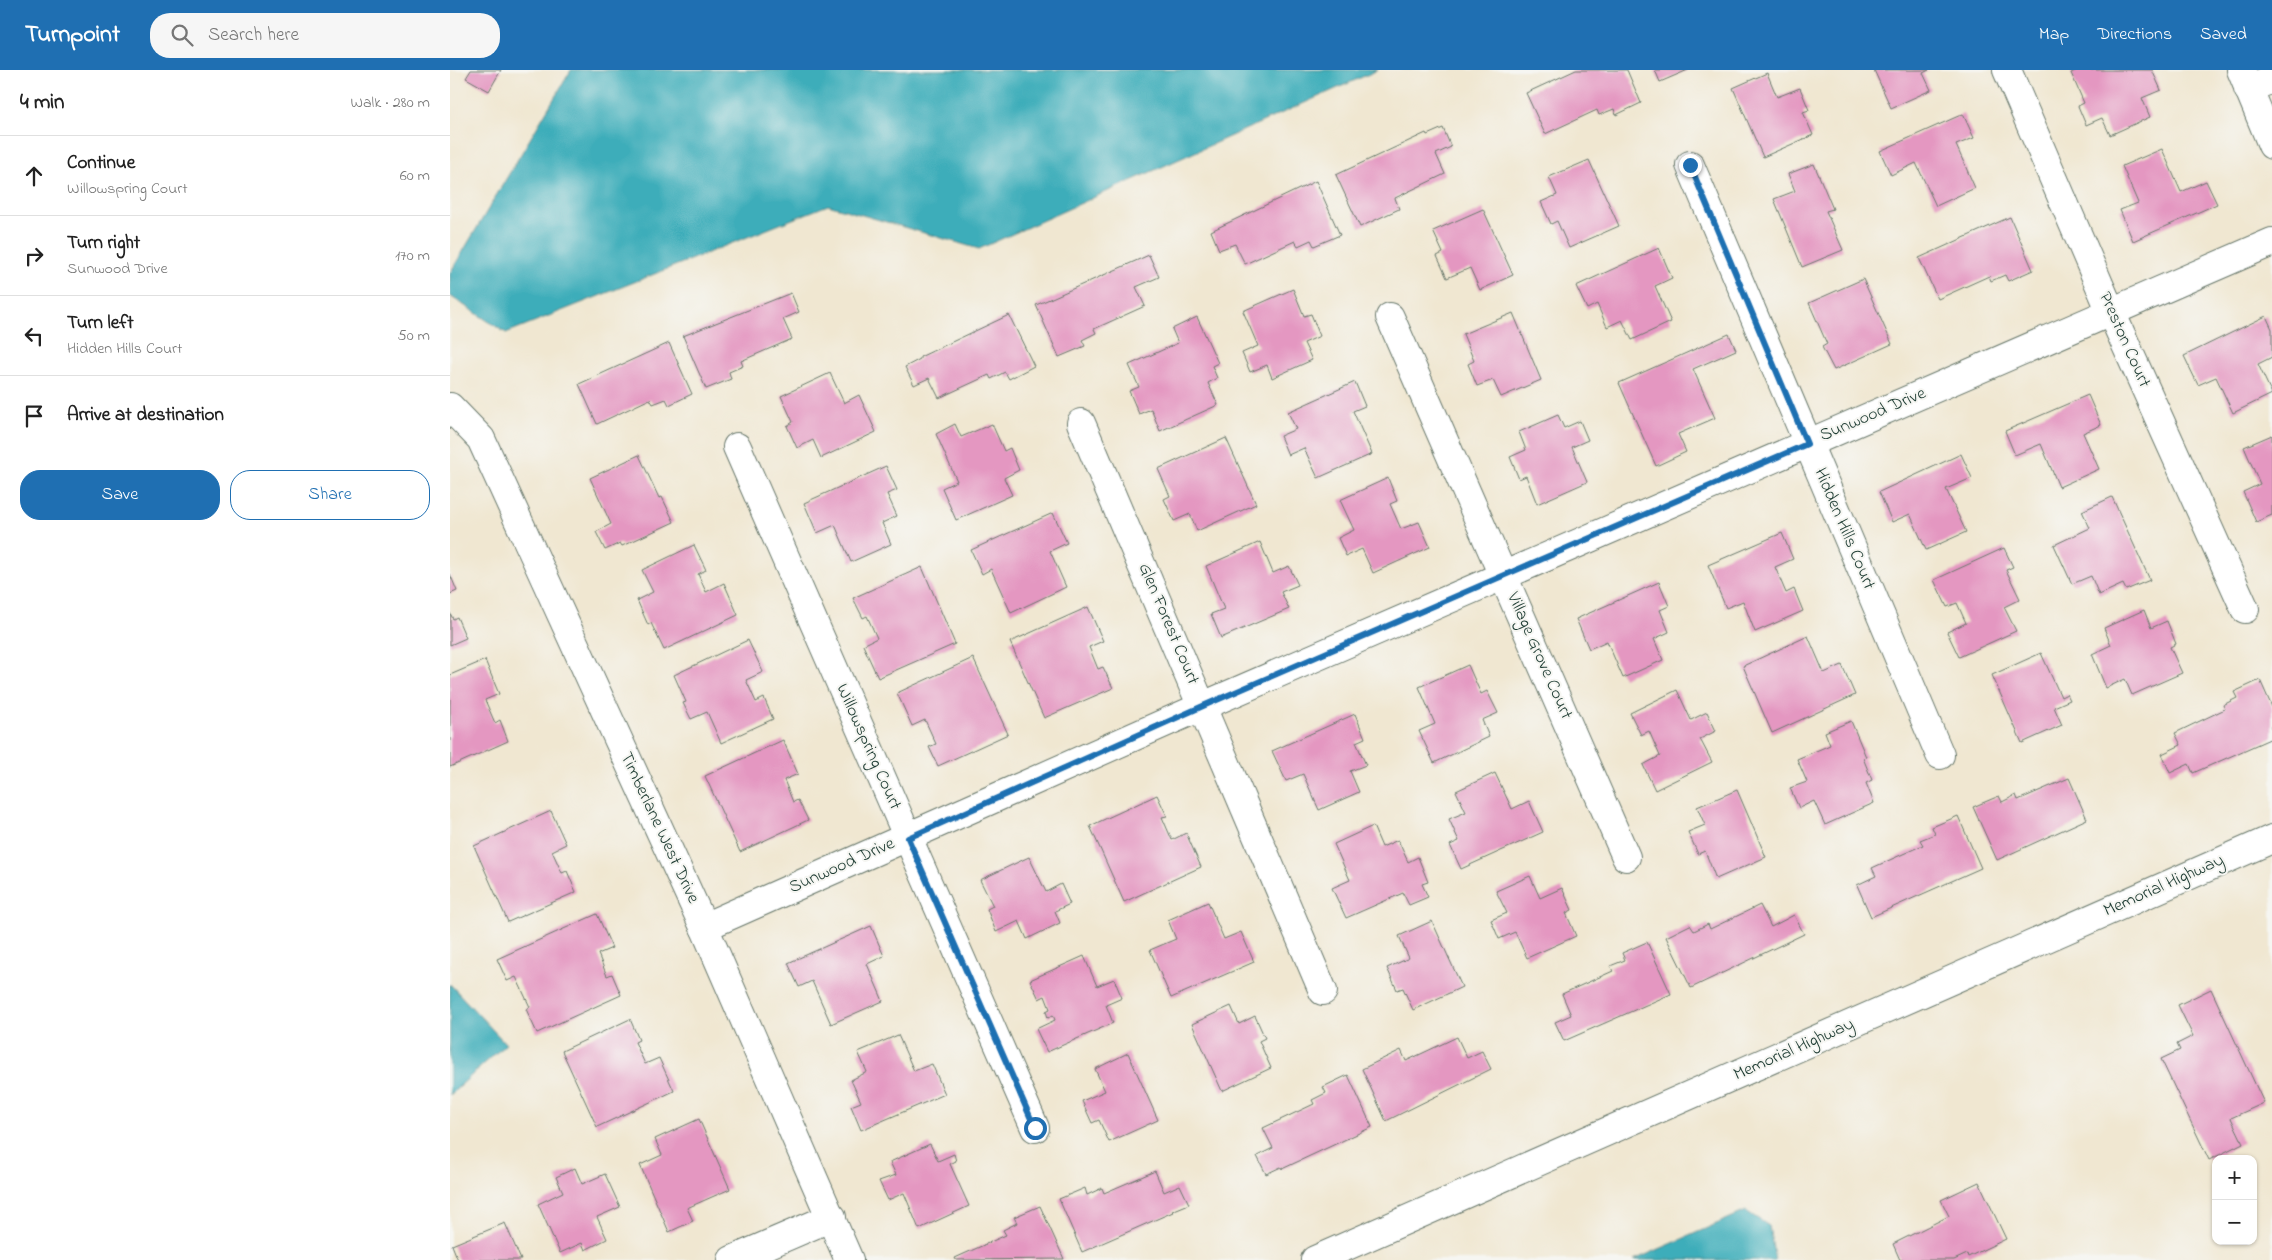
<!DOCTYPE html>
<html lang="en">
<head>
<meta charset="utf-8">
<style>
	:root { --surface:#fff; --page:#f6f6f6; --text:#222; --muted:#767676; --line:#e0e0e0; --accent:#1f6fb2 }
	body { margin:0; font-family:"Indie Flower",sans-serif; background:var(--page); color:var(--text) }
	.controls { position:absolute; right:15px; bottom:15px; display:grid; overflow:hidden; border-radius:10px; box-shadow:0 1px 4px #0004 }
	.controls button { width:45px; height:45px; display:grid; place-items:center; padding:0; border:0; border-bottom:1px solid var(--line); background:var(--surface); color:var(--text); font:25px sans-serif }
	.stop { position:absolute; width:15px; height:15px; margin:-11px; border:4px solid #1f6fb2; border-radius:50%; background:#fff }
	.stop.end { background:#1f6fb2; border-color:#fff; box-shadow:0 1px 5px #0008 }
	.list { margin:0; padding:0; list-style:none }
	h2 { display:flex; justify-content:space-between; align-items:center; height:65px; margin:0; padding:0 20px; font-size:21px }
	h2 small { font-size:16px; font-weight:400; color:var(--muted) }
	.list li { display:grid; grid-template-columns:32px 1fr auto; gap:15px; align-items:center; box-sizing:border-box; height:80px; padding:0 20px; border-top:1px solid var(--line) }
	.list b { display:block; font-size:19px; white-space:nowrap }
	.list p { margin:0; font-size:16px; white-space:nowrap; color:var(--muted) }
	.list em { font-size:16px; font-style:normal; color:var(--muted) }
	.actions { display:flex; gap:10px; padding:15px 20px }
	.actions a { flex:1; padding:11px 0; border:1px solid var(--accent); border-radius:20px; text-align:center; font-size:18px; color:var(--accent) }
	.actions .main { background:var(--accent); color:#fff }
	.icon { flex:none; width:28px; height:28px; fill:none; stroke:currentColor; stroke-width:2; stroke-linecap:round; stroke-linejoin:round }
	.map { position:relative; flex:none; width:1822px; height:1190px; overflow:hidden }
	header { display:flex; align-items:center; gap:30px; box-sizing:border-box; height:70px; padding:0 25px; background:var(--accent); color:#fff }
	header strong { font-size:24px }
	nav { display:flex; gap:28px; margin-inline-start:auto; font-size:18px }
	.search { width:350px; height:45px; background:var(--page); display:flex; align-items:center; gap:12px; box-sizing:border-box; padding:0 18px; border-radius:20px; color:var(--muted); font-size:19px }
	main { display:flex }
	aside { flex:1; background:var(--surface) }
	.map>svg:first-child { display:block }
	.water { fill:#3dadba; stroke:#2e7577 }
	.building { fill:#e497c1 }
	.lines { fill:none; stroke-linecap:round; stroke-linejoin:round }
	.minor-casing { stroke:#68786b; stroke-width:30 }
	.minor { stroke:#fff; stroke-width:28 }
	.route { stroke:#1f6fb2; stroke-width:6 }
	.labels { text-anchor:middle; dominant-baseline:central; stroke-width:4; stroke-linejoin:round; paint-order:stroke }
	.street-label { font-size:18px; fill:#1f3d34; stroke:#f6f6f2 }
</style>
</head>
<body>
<header>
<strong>Turnpoint</strong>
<div class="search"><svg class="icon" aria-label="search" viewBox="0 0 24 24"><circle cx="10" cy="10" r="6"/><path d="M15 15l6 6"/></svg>Search here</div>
<nav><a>Map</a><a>Directions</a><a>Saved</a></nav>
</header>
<main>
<aside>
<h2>4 min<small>Walk · 280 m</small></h2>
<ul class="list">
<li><svg class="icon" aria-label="ahead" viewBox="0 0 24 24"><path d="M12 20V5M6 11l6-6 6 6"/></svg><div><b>Continue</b><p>Willowspring Court</p></div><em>60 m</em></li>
<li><svg class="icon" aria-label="right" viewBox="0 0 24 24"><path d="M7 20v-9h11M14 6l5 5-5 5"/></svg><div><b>Turn right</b><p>Sunwood Drive</p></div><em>170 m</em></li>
<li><svg class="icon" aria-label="left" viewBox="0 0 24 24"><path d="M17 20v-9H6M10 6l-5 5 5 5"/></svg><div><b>Turn left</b><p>Hidden Hills Court</p></div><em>50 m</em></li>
<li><svg class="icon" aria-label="arrive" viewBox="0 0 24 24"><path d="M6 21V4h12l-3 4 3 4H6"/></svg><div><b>Arrive at destination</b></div></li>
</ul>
<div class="actions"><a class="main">Save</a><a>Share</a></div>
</aside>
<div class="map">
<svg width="1822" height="1190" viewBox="0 0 1822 1190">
	<rect width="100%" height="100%" fill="#f6f6f2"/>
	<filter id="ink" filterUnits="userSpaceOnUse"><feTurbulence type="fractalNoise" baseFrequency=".02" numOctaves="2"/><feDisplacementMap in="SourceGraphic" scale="10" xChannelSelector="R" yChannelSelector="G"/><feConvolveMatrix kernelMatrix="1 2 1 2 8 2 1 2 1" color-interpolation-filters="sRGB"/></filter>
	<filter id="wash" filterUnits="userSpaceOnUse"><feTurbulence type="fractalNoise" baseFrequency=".0096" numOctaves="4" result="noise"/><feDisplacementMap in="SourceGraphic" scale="20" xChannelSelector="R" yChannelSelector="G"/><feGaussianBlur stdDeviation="1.12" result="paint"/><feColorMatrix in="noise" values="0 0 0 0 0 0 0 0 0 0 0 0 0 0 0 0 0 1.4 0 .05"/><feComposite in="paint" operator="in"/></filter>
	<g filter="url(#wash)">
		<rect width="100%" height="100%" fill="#f0e7d1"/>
		<g class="water">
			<path d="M121,0h807l-399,179 -151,-44 -322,128 -56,-37v-23z"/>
			<path d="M0,914l56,60 -56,51z"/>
			<path d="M1296,1141l23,15 6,34h-141z"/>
		</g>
		<g id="blocks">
			<g class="building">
				<path d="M21,0h30l-12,21 -23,-13z"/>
				<path d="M1126,0h51l14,33 -25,12 -2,-6 -15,6 -2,-5 -52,24 -19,-41z"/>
				<path d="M1205,0h33l-28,12z"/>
				<path d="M1424,0h55l-6,3 8,17 -40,18z"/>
				<path d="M1627,0h75l9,20 -19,8 8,19 -40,18 -8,-17 -16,7 -8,-19 6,-3 -13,-30z"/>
				<path d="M1317,3l10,24 23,-9 9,22 -6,2 10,23 -50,22 -30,-69z"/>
				<path d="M1513,44l11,24 -18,7 19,43 -39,18 -20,-43 -25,12 -11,-24z"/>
				<path d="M993,58l8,19 -15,7 9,20 -50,24 4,11 -39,18 -24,-52 90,-42 1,2z"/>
				<path d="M1712,79l19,43 25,-11 11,23 -84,37 -13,-31 18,-7 -16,-37z"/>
				<path d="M1139,90l30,66 -50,22 -12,-27 -6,3 -10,-22 16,-7 -8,-18z"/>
				<path d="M1364,94l19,45 -7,2 17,39 -41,17 -28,-68 21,-8 -7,-17z"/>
				<path d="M866,111l24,54 -26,11 -3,-6 -13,6 -3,-5 -50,23 -10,-20 -16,6 -8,-19z"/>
				<path d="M1033,139l30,66 -33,15 -10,-22 -23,10 -10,-22 6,-3 -10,-22z"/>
				<path d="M1560,147l23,53 -25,11 -3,-6 -14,6 -2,-5 -51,23 -19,-41z"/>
				<path d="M1209,178l13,30 -17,8 16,36 -39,18 -10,-20 -15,7 -10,-23 -10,5 -11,-23z"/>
				<path d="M699,185l10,22 -23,10 9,19 -51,23 2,4 -14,7 3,6 -26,11 -23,-52z"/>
				<path d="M1413,209l29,65 -58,26 -12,-23 5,-3 -18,-41z"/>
				<path d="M843,219l11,27 7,-2 9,22 -16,7 8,17 -40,18 -5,-13 -17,7 -8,-19 16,-7 -15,-35z"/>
				<path d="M341,223l8,19 -16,7 9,20 -51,22 2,5 -14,6 2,7 -25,10 -23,-53z"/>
				<path d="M1063,243l28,67 -40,17 -8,-17 -16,6 -9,-22 6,-3 -11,-27z"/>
				<path d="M559,245l25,51 -25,13 -4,-7 -14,7 -2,-4 -50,23 -10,-20 -15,7 -9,-18 15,-8v-2z"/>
				<path d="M1816,246l6,13v28l-14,7 14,30 -39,19 -17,-36 -18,8 -14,-29z"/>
				<path d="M747,247l21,46 -6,3 5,12 -9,5 10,22 -58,26 -9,-22 -12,5 -10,-23 10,-4 -10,-22 49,-22 -6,-14z"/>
				<path d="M1279,264l7,16 -43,19 22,49 -37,16 8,18 -30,14 -37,-83z"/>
				<path d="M219,273l23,51 -23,11 -3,-6 -13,5 -3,-5 -53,25 -18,-40z"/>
				<path d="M380,303l14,30 15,-8 17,37 -55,26 -8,-18 -16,8 -10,-22 6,-4 -12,-26z"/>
				<path d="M905,312l10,24 -12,5 19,43 -54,24 -14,-30 -16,7 -8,-19 16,-7 -8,-17z"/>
				<path d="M1638,325l13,30 -18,8 16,36 -40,18 -18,-43 -26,11 -10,-24z"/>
				<path d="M1108,345l6,13 16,-7 8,19 -16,7 15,35 -50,22 -11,-28 -7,3 -9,-22 16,-7 -7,-18z"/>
				<path d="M505,354l6,13 31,-13 12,27 6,-3 9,22 -15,8 8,17 -56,25 -14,-32 15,-7 -21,-47z"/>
				<path d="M1822,365v80l-16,7 -13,-30 17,-8 -16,-37z"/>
				<path d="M776,368l30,66 -59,27 -7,-17 -16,7 -10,-22 6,-3 -12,-27z"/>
				<path d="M1511,384l11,24 -26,11 20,43 -40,18 -16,-36 -18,8 -13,-30z"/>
				<path d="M189,385l20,43 3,-1 12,25 -52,24 -2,-3 -15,7 -9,-18 15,-8 -21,-46z"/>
				<path d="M436,396l11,24 -10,4 10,22 -15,7 9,21 -40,18 -16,-37 -18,8 -13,-30z"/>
				<path d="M938,408l9,23 -7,3 11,25 18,-7 11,25 -57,26 -11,-24 -16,7 -8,-18 16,-8 -14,-30z"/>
				<path d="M1662,427l38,83 -24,10 -3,-6 -24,11 -8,-19 -19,8 -18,-39 36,-17 -8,-17z"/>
				<path d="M603,443l14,30 -17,8 16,36 -55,26 -20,-44 -9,5 -11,-24z"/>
				<path d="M1332,463l11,26 -18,8 11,26 8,-4 9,22 -48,21 -12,-31 -17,7 -18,-43z"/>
				<path d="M810,472l13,31 16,-7 9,19 -17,7 8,17 -68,29 -10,-24 13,-5 -18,-43z"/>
				<path d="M244,475l12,25 -8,4 8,18 18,-9 14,32 -74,35 -13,-27 -3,2 -11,-25 16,-8 -11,-22z"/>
				<path d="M1554,478l9,19 -7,3 14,29 -16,8 12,24 -57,26 -12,-25 19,-9 -9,-20 -10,4 -13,-27z"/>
				<path d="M472,497l33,77 -77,34 -15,-33 14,-7 -10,-22 -4,2 -10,-20z"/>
				<path d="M0,504l7,17 -7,3z"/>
				<path d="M1209,512l10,24 -9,4 9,22 -15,7 9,21 -40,18 -16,-37 -18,8 -13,-30z"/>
				<path d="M638,537l15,34 -14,6 9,22 5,-2 10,21 -69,30 -34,-76z"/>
				<path d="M1694,540l7,18 16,-7 9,23 -6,3 12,26 -50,22 -7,-16 -19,9 -14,-34 19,-9 -7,-17z"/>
				<path d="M0,543l3,6 4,-2 9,21 -16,7z"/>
				<path d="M1358,566l16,37 18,-8 13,30 -83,38 -29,-67z"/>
				<path d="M298,570l15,32 -17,8 10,22 8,-4 9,21 -52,24 -14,-31 -16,7 -8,-16 3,-1 -12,-27z"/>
				<path d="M1591,583l20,44 6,-3 3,6 -16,7 8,18 -40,18 -30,-68z"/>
				<path d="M523,588l35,76 -70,32 -9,-19 7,-3 -11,-24 -13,6 -15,-33z"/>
				<path d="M35,590l14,34 -14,6 10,23 5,-3 8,21 -58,26v-92z"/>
				<path d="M1018,595l13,29 6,-3 11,22 -16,7 7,17 -55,26 -15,-32 16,-7 -16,-37z"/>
				<path d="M1810,610l12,27v31l-79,35 -4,-9 -19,9 -8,-19 19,-9 -6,-12 50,-24 -2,-4 14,-7 -3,-6z"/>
				<path d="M1227,620l14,30 16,-8 9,19 -16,8 12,23 -57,28 -12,-25 17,-9 -11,-25 -8,4 -11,-22z"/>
				<path d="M905,644l10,24 -9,4 10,23 -16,6 9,21 -40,18 -16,-36 -17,7 -14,-30z"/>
				<path d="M1401,651l15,36 -3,1 9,22 -6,3 8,20 -49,22 -11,-24 -15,7 -9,-20 17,-6 -10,-23 33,-14 -5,-13z"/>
				<path d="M333,670l15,34 -14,6 9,22 5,-2 10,20 -68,32 -35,-76z"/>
				<path d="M1045,703l17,36 17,-8 14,31 -82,37 -11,-24 9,-4 -10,-22 17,-7 -10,-21z"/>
				<path d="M1619,708l18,41 -90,41 -24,-53 26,-11 3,6 14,-7 2,5z"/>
				<path d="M1287,720l29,67 -50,22 -11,-28 -7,3 -10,-22 17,-7 -8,-18z"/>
				<path d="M707,725l10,21 -5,1 10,23 14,-7 15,34 -77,35 -34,-76z"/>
				<path d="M101,741l15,33 -14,7 10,22 5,-2 9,21 -68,30 -34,-76z"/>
				<path d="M1508,746l23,52 -110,49 -14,-32 19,-9 -4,-8 51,-23 -3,-5 15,-6 -3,-7z"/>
				<path d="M923,756l9,21 16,-7 10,22 10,-5 10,25 -6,2 6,13 -19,8 -6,-12 -57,25 -14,-30 18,-8 -16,-36z"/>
				<path d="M579,787l17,35 15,-8 9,20 -15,7 5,12 -33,16 -8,-18 -23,11 -9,-23 6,-3 -13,-26z"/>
				<path d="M1080,806l10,22 22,-10 10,22 -6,3 10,23 -49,22 -12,-26 -16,7 -8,-19 16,-7 -11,-22z"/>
				<path d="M758,832l16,37 17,-7 13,30 -83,36 -21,-48 26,-11 -8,-19z"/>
				<path d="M1310,835l11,22 23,-12 10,19 -113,54 -25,-51 24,-12 4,6 14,-7 2,5z"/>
				<path d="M147,844l15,34 -14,6 9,22 5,-2 9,21 -84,38 -11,-24 4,-2 -14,-30 -9,4 -10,-22z"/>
				<path d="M982,851l30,66 -49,23 -10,-22 -6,2 -10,-22 22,-10 -10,-22z"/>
				<path d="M421,856l13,30 -17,8 16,37 -52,23 -19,-43 -13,6 -11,-24z"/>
				<path d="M1197,872l24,52 -107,47 -9,-19 16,-7 -9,-21 51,-23 -3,-5 15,-6 -3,-7z"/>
				<path d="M634,886l13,30 17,-7 8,19 -16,7 7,18 -66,29 -11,-23 19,-9 -2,-5 -5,3 -2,-7 4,-2 -5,-13 -6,3 -9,-19z"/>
				<path d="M1761,919l53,114 -33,15 12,25 -34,17 -48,-101 19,-9 -3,-6 16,-8 -15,-31z"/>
				<path d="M781,936l8,18 16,-8 10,22 -6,3 12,27 -49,23 -30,-67z"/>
				<path d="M180,949l9,21 -4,2 10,22 14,-6 15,33 -77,36 -35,-76z"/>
				<path d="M448,965l16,36 18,-7 13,30 -84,36 -10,-24 10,-4 -10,-22 16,-8 -9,-20z"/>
				<path d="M1007,967l10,21 15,-7 9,18 -105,52 -24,-52 39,-19 5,11z"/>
				<path d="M678,983l30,67 -49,22 -10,-22 -7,3 -10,-22 23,-10 -10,-22z"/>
				<path d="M898,1005l24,52 -90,42 -1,-2 -15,7 -9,-18 16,-8 -10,-20 51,-24 -2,-4 14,-7 -3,-6z"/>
				<path d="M249,1049l31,70 -43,19 6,13 -24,11 -29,-67 22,-10 -7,-16z"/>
				<path d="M480,1074l8,17 16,-7 2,7 -6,3 19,42 -50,23 -15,-36 -16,7 -9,-19 17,-6 -6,-13z"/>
				<path d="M125,1098l7,16 23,-10 15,33 -23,10 10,22 -22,11 -3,-7 -22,10 -22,-49 25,-12 -7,-15z"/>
				<path d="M705,1101l9,21 16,-7 9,19 -17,7 1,1 -91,40 -23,-53 26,-11 2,7 15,-7 2,5z"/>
				<path d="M1529,1112l27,57 -38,18 -1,-3 -13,6h-54l-7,-16 56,-28 -8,-16z"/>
				<path d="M590,1136l24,53 -108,1 -1,-2 51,-23 -3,-5 14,-7 -3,-6z"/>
				<path d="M55,1153l16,37h-63l-6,-15z"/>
			</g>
		</g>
	</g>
	<g filter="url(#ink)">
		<use href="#blocks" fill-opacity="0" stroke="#68786b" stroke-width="1"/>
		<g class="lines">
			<defs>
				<g id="minor">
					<path d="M1557,0l104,242 134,297"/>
					<path d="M1791,0l31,75"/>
					<path d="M1798,19l24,-10"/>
					<path d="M1240,95l250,590"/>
					<path d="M940,247l236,540"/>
					<path d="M0,337l31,32 223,488 145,333"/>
					<path d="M631,353l242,568"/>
					<path d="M287,377l298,681"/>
					<path d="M254,857l499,-221 1069,-464"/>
					<path d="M282,1190l100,-43"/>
					<path d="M865,1190l957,-421"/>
				</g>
			</defs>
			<use href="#minor" class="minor-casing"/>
			<use href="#minor" class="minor"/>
		</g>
	</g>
	<g class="lines" filter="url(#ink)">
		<path class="route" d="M585,1058l-127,-290 295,-132 604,-262 -117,-279"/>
	</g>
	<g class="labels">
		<g class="street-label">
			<text transform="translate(1674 270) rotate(66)">Preston Court</text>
			<text transform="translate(1423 345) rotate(-23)">Sunwood Drive</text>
			<text transform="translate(1394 459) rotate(67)">Hidden Hills Court</text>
			<text transform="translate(718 554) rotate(67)">Glen Forest Court</text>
			<text transform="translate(1089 586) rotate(66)">Village Grove Court</text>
			<text transform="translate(418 677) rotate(66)">Willowspring Court</text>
			<text transform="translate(209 758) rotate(65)">Timberlane West Drive</text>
			<text transform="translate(392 796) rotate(-24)">Sunwood Drive</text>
			<text transform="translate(1714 816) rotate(-24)">Memorial Highway</text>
			<text transform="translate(1344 980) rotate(-24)">Memorial Highway</text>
		</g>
	</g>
</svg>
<div class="controls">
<button>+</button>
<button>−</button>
</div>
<div class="stop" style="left:585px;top:1058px"></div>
<div class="stop end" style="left:1240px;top:95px"></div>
</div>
</main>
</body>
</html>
